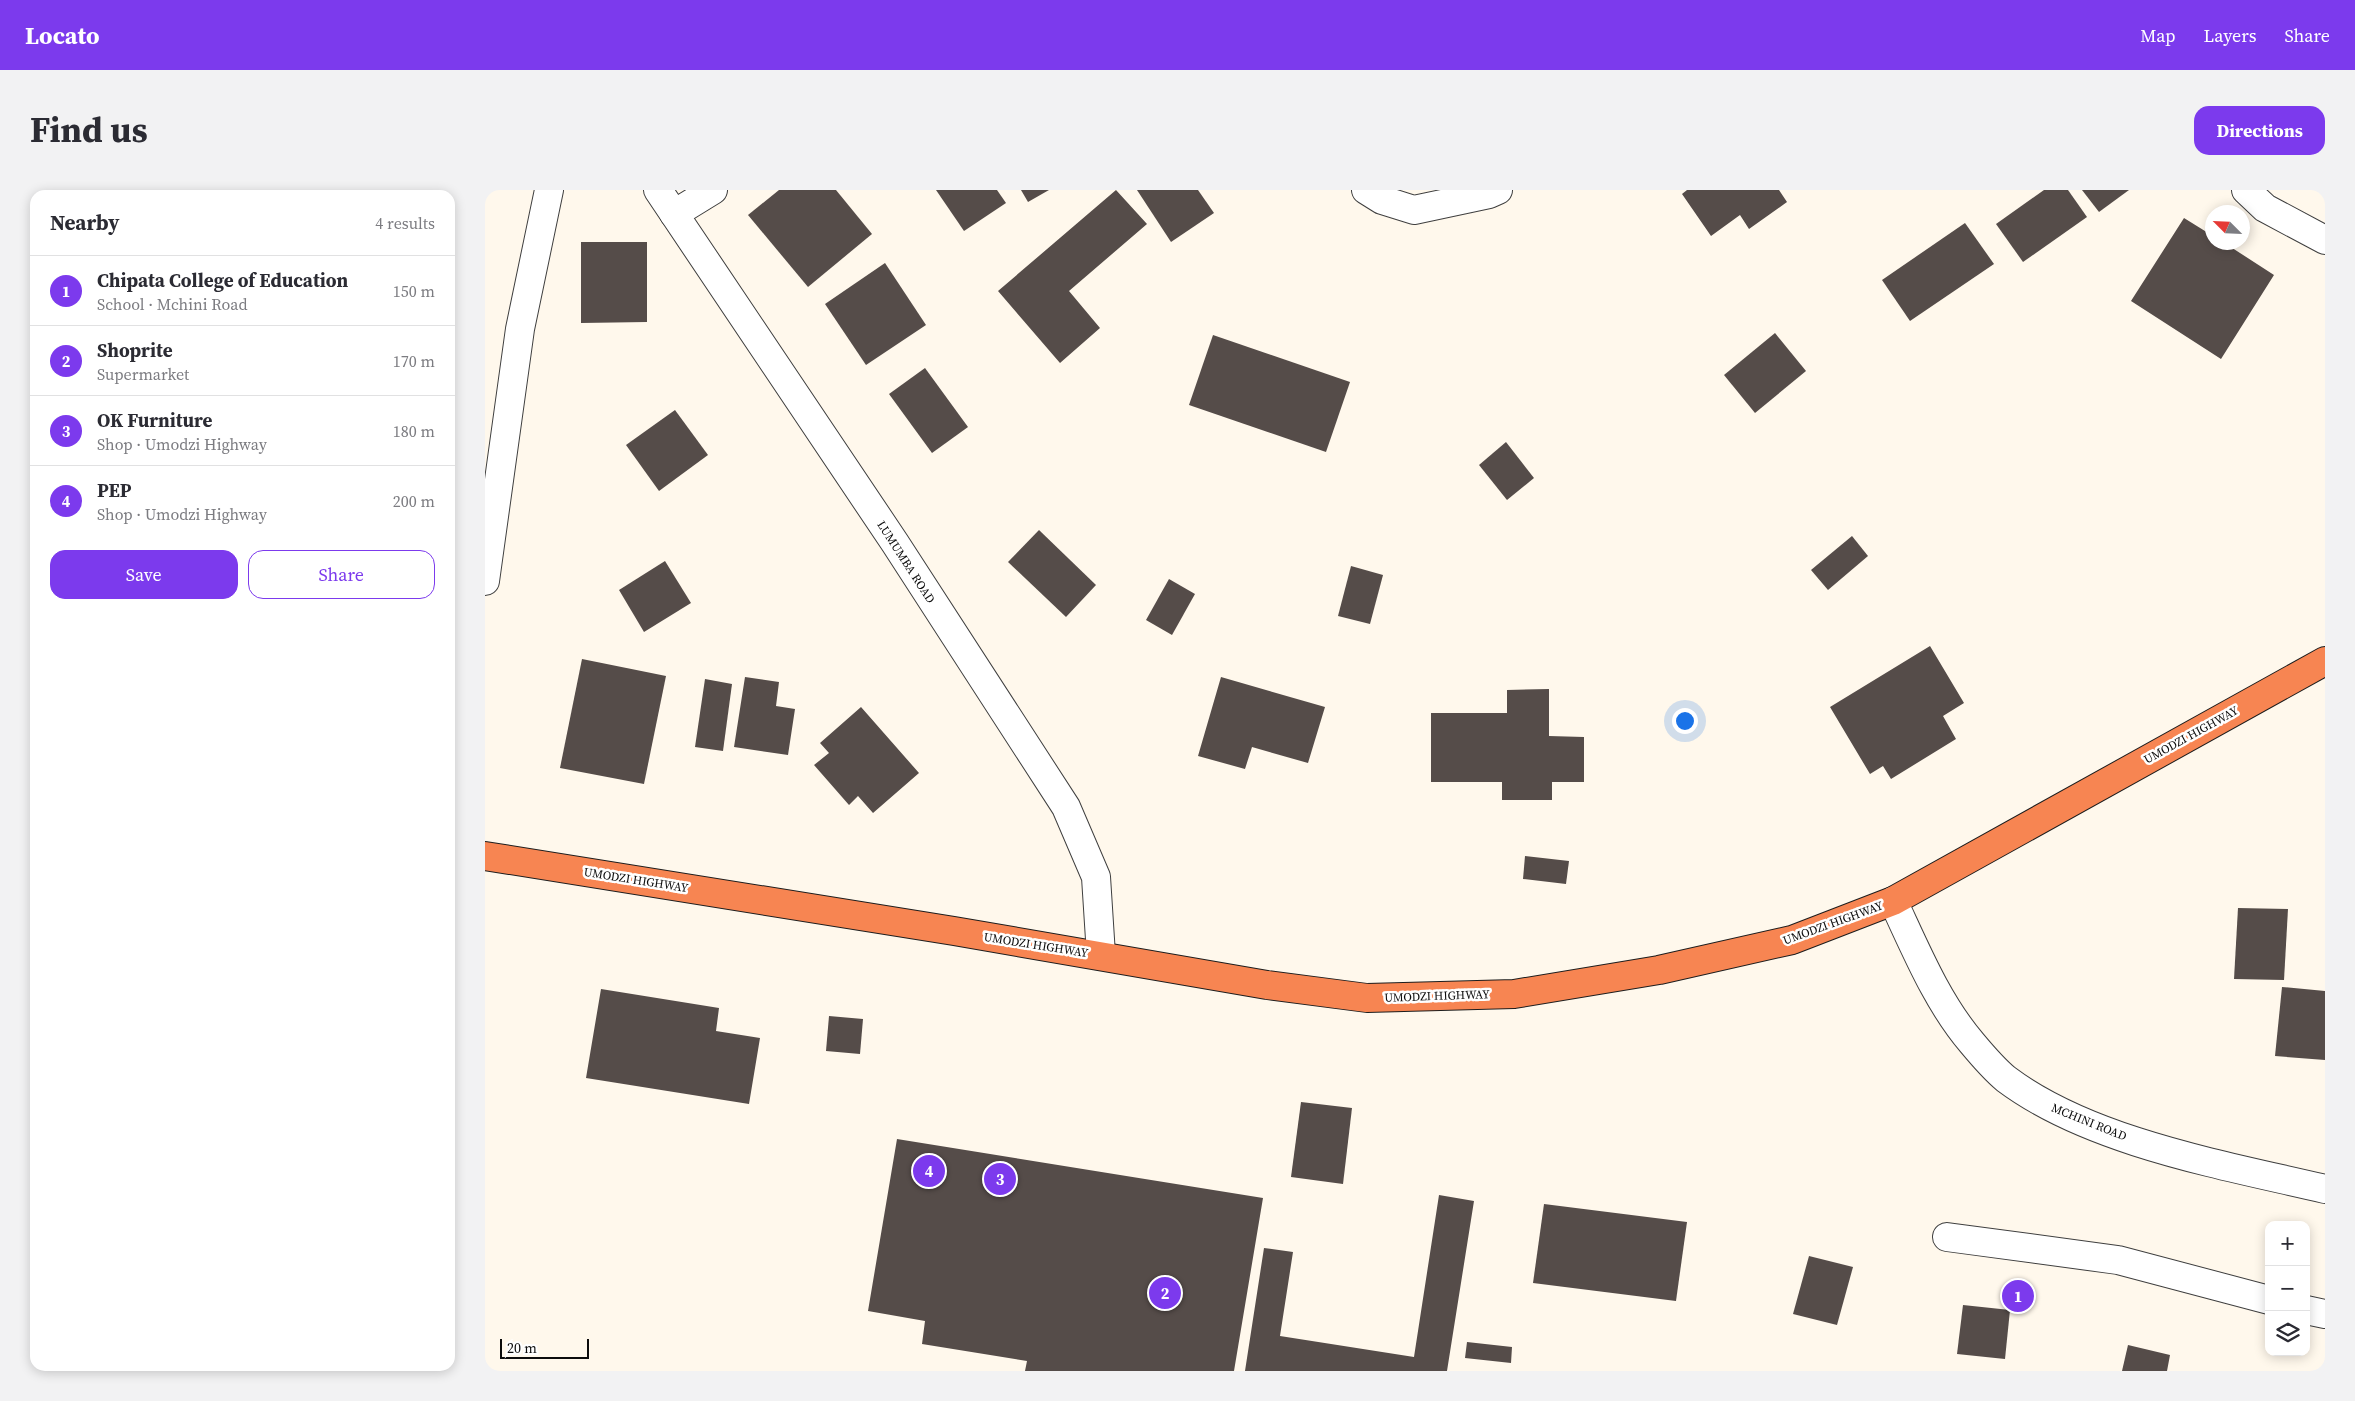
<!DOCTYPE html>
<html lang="en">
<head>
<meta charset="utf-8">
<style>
	:root { --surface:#fff; --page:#f2f2f3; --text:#2b2b33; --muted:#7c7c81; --line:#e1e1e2; --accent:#7c3aed }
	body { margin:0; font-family:"Source Serif 4",serif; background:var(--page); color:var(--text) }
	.controls { position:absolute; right:15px; bottom:15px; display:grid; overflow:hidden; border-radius:10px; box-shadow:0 2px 12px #0003 }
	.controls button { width:45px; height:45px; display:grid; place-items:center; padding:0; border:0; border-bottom:1px solid var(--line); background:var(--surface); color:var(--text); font:25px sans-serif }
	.compass { position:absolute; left:1720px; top:15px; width:45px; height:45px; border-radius:50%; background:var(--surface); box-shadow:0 2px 12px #0003; rotate:294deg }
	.scale { position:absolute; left:15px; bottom:12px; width:89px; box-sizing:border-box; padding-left:5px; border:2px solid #0c0c0c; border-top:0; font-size:14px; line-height:18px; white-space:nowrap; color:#0c0c0c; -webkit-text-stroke:4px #fff; paint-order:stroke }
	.you { position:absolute; left:1199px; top:530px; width:18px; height:18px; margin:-12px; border:4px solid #fff; border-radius:50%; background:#1a73e8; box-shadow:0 0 0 8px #1a73e833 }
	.badge { display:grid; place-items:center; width:32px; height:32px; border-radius:50%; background:var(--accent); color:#fff; font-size:16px; font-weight:700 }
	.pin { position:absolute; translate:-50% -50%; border:2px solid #fff; box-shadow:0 1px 5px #0006 }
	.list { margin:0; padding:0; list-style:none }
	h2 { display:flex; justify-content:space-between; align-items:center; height:65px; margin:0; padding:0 20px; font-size:21px }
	h2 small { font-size:16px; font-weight:400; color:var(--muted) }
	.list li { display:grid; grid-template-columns:32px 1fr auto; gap:15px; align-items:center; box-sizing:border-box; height:70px; padding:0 20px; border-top:1px solid var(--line) }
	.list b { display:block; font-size:19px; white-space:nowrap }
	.list p { margin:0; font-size:16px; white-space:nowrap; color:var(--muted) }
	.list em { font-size:16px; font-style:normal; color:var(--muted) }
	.actions { display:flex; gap:10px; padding:15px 20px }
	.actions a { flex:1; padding:11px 0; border:1px solid var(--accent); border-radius:15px; text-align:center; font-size:18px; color:var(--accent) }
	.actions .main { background:var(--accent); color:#fff }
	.icon { flex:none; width:28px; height:28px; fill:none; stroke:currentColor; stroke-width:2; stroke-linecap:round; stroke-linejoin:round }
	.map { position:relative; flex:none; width:1840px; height:1181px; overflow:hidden; border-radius:15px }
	header { display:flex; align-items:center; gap:30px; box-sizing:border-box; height:70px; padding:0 25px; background:var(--accent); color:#fff }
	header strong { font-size:24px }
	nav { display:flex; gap:28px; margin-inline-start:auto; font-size:18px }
	.intro { display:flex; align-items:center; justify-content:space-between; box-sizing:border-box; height:120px; padding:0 30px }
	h1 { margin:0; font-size:35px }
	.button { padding:12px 22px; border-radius:15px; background:var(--accent); color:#fff; font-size:18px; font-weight:700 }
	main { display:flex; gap:30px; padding:0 30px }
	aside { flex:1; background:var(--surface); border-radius:15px; box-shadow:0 2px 12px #0003 }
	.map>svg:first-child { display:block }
	.building { fill:#554c49 }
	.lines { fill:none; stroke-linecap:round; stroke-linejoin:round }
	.minor-casing { stroke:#3f3f3f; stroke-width:30 }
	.highway-casing { stroke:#1d1d1d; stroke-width:30 }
	.minor { stroke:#fff; stroke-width:28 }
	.highway { stroke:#f78552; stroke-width:28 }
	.labels { text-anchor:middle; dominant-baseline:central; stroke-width:5; stroke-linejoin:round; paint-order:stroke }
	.street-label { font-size:12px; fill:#0c0c0c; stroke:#fff }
</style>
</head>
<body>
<header>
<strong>Locato</strong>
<nav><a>Map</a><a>Layers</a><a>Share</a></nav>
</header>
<div class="intro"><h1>Find us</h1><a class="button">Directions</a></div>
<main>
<aside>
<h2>Nearby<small>4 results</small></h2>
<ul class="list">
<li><span class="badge">1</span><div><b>Chipata College of Education</b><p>School · Mchini Road</p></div><em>150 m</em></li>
<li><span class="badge">2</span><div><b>Shoprite</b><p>Supermarket</p></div><em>170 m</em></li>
<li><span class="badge">3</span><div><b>OK Furniture</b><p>Shop · Umodzi Highway</p></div><em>180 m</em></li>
<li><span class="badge">4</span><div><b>PEP</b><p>Shop · Umodzi Highway</p></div><em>200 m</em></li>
</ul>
<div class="actions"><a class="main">Save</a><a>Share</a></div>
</aside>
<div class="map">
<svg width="1840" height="1181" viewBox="0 0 1840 1181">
	<rect width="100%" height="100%" fill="#fff8ec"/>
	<g class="building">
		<path d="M294,0h57l36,44 -64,53 -60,-72z"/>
		<path d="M451,0h61l9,13 -42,28z"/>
		<path d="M536,0h28l-21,12z"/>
		<path d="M631,0l31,34 -78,67 31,37 -40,35 -62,-72z"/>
		<path d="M652,0h61l16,23 -43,29z"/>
		<path d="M1202,0h92l8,12 -38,27 -9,-14 -29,21 -29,-42z"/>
		<path d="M1559,0h24l19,27 -64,45 -27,-38z"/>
		<path d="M1597,0h47l-30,22z"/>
		<path d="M1699,28l29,18v6h10l51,33 -53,84 -90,-58z"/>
		<path d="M1480,33l29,41 -84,57 -28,-41z"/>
		<path d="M96,52h66v80l-66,1z"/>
		<path d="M400,73l41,62 -60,40 -41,-61z"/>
		<path d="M1290,143l31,38 -51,42 -31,-38z"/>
		<path d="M728,145l137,47 -24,70 -137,-47z"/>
		<path d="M440,178l43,59 -36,26 -43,-59z"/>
		<path d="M190,220l33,45 -49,36 -33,-46z"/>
		<path d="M1021,252l28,36 -27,22 -28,-35z"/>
		<path d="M554,340l57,55 -30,32 -58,-55z"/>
		<path d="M1367,346l16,20 -40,34 -17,-20z"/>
		<path d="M180,371l26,42 -47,29 -25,-42z"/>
		<path d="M866,376l32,9 -13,49 -32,-8z"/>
		<path d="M684,389l26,15 -23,41 -26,-15z"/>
		<path d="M1445,456l34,57 -21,13 13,23 -65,40 -8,-13 -13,8 -40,-67z"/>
		<path d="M97,469l84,17 -22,108 -84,-16z"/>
		<path d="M260,487l34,5 -3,24 19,3 -7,46 -54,-8z"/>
		<path d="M736,487l104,30 -17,56 -56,-16 -7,22 -47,-13z"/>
		<path d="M220,489l27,5 -9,67 -28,-4z"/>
		<path d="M1064,499v47l35,1v45h-32v18h-50v-18h-71v-69h76v-23z"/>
		<path d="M376,517l58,66 -46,40 -15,-17 -9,9 -35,-40 15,-12 -9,-10z"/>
		<path d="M1040,666l44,5 -3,23 -43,-5z"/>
		<path d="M1753,718l50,1 -4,71 -50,-1z"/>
		<path d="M1797,797l43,4v69l-50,-4z"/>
		<path d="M116,799l118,19 -3,23 44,7 -11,66 -163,-26z"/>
		<path d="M344,826l34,3 -3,35 -34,-3z"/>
		<path d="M816,912l51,6 -9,76 -52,-7z"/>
		<path d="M412,949l366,59 -29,173h-209l2,-10 -105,-17 3,-23 -57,-10z"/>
		<path d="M954,1005l35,6 -27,170h-202l19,-123 29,4 -13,84 134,21z"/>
		<path d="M1059,1014l143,18 -11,79 -143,-18z"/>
		<path d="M1324,1066l44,11 -16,58 -44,-11z"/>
		<path d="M1478,1115l47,5 -5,49 -48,-5z"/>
		<path d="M982,1152l45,5 -1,16 -46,-5z"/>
		<path d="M1643,1155l42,10 -3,16h-45z"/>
	</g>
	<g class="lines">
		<defs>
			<g id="minor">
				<path d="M173,0l237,353 171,264 30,70 5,78"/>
				<path d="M881,0l16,10 32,10 75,-16 9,-4"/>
				<path d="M1761,0l19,18 60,32"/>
				<path d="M189,24l39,-24"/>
				<path d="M0,391l35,-252 29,-139"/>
				<path d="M1408,711c23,49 44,101 79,142 10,12 22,26 34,36 84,63 217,86 319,110"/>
				<path d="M1462,1047l171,23 151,40"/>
				<path d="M1821,1120l19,4"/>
			</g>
			<path id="highway" d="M0,666l469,75 313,54 100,13 147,-4 145,-24 133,-30 101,-39 432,-240"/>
		</defs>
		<use href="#minor" class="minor-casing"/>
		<use href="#highway" class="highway-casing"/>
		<use href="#minor" class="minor"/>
		<use href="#highway" class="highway"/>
	</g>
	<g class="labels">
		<g class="street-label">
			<text transform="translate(421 372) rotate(57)">LUMUMBA ROAD</text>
			<text transform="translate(1706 545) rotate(-29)">UMODZI HIGHWAY</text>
			<text transform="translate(151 690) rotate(9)">UMODZI HIGHWAY</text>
			<text transform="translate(1348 733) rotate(-20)">UMODZI HIGHWAY</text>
			<text transform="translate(551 755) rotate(9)">UMODZI HIGHWAY</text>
			<text transform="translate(952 806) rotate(-2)">UMODZI HIGHWAY</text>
			<text transform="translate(1604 932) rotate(22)">MCHINI ROAD</text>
		</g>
	</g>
</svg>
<div class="controls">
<button>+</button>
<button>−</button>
<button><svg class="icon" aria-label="layers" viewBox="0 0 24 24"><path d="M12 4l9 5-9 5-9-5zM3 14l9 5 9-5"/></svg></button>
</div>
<svg class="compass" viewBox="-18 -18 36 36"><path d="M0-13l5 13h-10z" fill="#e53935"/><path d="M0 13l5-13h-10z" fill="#7c7c81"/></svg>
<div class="scale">20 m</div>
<div class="you"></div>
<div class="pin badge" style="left:1533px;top:1106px">1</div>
<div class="pin badge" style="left:680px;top:1103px">2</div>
<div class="pin badge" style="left:515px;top:989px">3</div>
<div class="pin badge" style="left:444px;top:981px">4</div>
</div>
</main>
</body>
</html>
